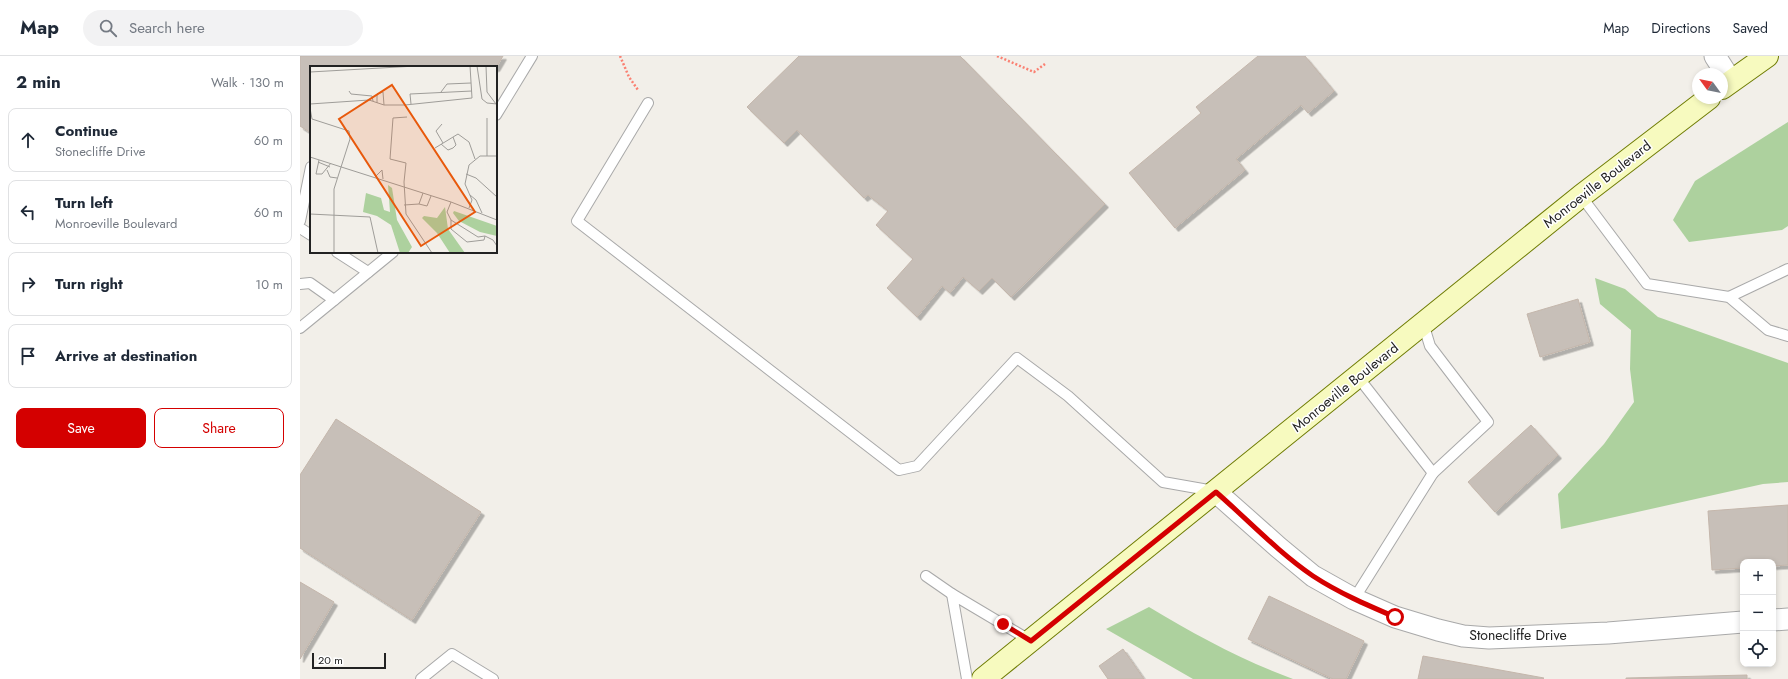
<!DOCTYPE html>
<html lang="en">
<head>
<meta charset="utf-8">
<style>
	:root { --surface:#fff; --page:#f2f2f3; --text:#1f2937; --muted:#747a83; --line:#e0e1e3; --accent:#d40000 }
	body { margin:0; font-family:Jost,sans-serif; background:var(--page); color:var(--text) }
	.controls { position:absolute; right:12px; bottom:12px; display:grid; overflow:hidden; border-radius:8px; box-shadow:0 2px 6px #0003 }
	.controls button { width:36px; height:36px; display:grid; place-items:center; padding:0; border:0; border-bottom:1px solid var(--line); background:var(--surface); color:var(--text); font:20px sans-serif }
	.compass { position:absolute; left:1392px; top:12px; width:36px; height:36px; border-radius:50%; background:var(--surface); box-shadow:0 2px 6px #0003; rotate:303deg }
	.scale { position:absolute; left:12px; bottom:10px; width:74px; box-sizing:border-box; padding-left:4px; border:2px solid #222; border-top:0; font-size:11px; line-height:14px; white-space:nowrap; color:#222; -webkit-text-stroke:3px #fff; paint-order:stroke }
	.stop { position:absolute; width:12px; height:12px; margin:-9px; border:3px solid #d40000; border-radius:50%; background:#fff }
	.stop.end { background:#d40000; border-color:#fff; box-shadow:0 1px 4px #0008 }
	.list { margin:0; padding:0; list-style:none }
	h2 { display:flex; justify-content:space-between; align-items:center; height:52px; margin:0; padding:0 16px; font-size:17px }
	h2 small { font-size:13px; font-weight:400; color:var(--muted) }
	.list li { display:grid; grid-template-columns:26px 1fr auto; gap:12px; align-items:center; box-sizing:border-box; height:64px; margin:0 8px 8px; padding:0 8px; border:1px solid var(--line); border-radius:8px }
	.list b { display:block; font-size:15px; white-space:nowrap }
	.list p { margin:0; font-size:13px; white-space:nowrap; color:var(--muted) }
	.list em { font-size:13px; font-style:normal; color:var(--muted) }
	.actions { display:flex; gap:8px; padding:12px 16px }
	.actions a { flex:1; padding:9px 0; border:1px solid var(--accent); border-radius:8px; text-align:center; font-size:14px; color:var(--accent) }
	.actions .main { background:var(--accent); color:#fff }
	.icon { flex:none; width:22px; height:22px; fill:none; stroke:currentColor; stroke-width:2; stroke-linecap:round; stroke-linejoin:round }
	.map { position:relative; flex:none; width:1488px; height:623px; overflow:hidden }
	header { display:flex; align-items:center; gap:24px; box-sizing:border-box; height:56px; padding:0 20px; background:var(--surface); border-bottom:1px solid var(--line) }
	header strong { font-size:19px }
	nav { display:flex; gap:22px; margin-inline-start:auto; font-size:14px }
	.search { width:280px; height:36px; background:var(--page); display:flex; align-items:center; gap:10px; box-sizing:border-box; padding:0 14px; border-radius:22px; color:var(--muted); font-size:15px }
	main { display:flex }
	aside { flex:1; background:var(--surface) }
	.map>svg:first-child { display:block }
	.forest { fill:#add19e }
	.building { fill:#c7bfb8; stroke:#c4b6ab; filter:url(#shadow) }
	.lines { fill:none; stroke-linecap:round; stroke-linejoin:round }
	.service-casing { stroke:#a9a9a9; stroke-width:12 }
	.minor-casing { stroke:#a9a9a9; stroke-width:23 }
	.secondary-casing { stroke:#707d05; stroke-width:24 }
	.path { stroke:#fa8072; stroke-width:2.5; stroke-dasharray:2 2; stroke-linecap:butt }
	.service { stroke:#fff; stroke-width:10 }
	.minor { stroke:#fff; stroke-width:21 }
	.secondary { stroke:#f7fabf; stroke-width:22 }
	.route { stroke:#d40000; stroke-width:5 }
	.labels { text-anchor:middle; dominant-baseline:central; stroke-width:3; stroke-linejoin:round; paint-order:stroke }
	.street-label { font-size:14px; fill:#222; stroke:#fff }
	.inset-road { fill:none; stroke:#9f9d99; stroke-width:1 }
	.view { fill:#e8590c; fill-opacity:0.15; stroke:#e8590c; stroke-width:2 }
	.inset-edge { fill:none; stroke:#222; stroke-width:2 }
</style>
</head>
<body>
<header>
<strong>Map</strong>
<div class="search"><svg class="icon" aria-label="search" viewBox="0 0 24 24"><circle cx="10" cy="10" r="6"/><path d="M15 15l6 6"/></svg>Search here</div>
<nav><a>Map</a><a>Directions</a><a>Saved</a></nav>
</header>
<main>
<aside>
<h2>2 min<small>Walk · 130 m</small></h2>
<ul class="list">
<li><svg class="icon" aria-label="ahead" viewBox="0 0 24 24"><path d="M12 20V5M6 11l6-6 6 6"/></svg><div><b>Continue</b><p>Stonecliffe Drive</p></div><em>60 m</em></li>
<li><svg class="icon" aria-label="left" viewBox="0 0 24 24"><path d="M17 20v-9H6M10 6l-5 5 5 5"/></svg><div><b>Turn left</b><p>Monroeville Boulevard</p></div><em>60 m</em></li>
<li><svg class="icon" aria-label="right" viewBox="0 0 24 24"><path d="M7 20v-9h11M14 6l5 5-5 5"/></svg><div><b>Turn right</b></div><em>10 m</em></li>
<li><svg class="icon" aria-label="arrive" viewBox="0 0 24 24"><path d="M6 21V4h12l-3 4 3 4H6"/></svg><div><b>Arrive at destination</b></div></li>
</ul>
<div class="actions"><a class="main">Save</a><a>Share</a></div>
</aside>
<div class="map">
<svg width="1488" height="623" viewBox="0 0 1488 623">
	<defs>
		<filter id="shadow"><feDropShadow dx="3.5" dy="3.5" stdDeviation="0" flood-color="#0004"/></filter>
	</defs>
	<rect width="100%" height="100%" fill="#f2efe9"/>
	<g class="forest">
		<path d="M1488,66v104l-6,4 -93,12 -16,-22 22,-39z"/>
		<path d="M1295,222l30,11 33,28 130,46v119l-25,2 -202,45 -3,-35 46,-50 30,-42 -4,-33 1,-39 -31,-26z"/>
		<path d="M849,551c47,28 92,53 144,72h-100l-87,-50z"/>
	</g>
	<g class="building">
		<path d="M0,0h203l-7,12 -185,-1v66l-11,-7z"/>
		<path d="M499,0h161l145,148 -94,93 -19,-19 -13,13 -16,-14 -13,16 -8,-7 -25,31 -30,-29 26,-29 -37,-34 12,-14 -20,-16 -4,3 -67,-68 -13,13 -37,-36z"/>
		<path d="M958,0h47l29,35 -26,22 -7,-8 -65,54 9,11 -70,58 -46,-55 72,-60 -5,-6z"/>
		<path d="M1278,243l12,43 -50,15 -13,-43z"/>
		<path d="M36,363l145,93 -69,108 -112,-72v-73z"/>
		<path d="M1231,369l27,30 -63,57 -27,-30z"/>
		<path d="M1488,449v60l-15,1v-4h-30v6l-31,2 -4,-59z"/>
		<path d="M0,526l34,20 -34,57z"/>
		<path d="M969,540l95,45 -18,38h-13l-85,-40z"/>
		<path d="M823,593l21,30h-36l-9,-13z"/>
		<path d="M1123,600l121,22 -1,1h-125z"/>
		<path d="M1447,619v4h-121v-1z"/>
	</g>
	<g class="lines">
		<defs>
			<g id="service">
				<path d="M348,47l-71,118 322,249 18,-4 100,-108 51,38 95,86 51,9"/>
				<path d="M196,59l36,-59"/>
				<path d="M1281,140l66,88 82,13 39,33 20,6"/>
				<path d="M0,165l11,-54"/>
				<path d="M0,172l11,7"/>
				<path d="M37,196l31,20"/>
				<path d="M0,228l10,-1 24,17"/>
				<path d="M1429,241l59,-28"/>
				<path d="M1123,267l7,23 58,76 -55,51"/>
				<path d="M0,272l93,-76"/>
				<path d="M626,520l26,18"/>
				<path d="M1054,543l79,-126 -75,-96"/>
				<path d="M121,623l31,-25 41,25"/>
				<path d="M667,623l-15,-85 79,47"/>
			</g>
			<g id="minor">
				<path d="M1415,0l16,25"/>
				<path d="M916,436l62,55 35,29 41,23 41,18 43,13 25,6 26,2 119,-5 135,-11"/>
				<path d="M1473,564l15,-1"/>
			</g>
			<g id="secondary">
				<path d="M1422,32l45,-32"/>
				<path d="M683,623l598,-483 128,-98"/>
			</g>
		</defs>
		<use href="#service" class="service-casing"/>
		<use href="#minor" class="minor-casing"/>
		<use href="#secondary" class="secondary-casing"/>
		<g class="path">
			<path d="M320,0l9,21 9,13"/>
			<path d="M697,0l37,16 11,-8"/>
		</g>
		<use href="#service" class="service"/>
		<use href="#minor" class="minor"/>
		<use href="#secondary" class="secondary"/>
	</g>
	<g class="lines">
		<path class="route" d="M703,568l28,17 185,-149c32,28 62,60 97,84 26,17 54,29 82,41"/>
	</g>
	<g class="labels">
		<g class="street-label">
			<text transform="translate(1297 128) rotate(-38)">Monroeville Boulevard</text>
			<text transform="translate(1045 331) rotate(-39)">Monroeville Boulevard</text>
			<text x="1218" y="579">Stonecliffe Drive</text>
		</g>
	</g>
	<g transform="translate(10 10)">
		<rect width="187" height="187" fill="#f2efe9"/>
		<path d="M78,119l4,3 5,32 15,27 -4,6h-8l-9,-28 -14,-9 -14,-4 3,-19 15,5 3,12 6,2zM135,141l3,22 17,24h-15l-13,-20 -15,-15 2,-2 13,2zM144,145l43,15v10l-17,-4 -21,-11 -6,-8z" fill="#add19e"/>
		<path class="inset-road" d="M167,0l5,33 5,4 10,1M176,0l1,26 9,12M0,6l106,-6M39,25l2,3 21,2 1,5M131,26l6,-8 24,-1M67,37v-9l6,-2 1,13M0,38l59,-4 15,5h21l67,-7 -2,-32M101,38l-1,-10 62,-3M0,42l2,11 37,12 1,8 -16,50v64M97,51l-14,1 -3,41 16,4 -2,19 2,32 26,39M177,52v38M132,58l-6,7 7,12M131,78l7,6 5,-2 3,-3 -3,-8M125,82l23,-14 11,8 6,17M0,91l141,45 46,18M9,94l-3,14h6l9,-11M8,96l12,5M17,104l3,7 7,1M156,108l10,4 21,19M65,111l7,-7 1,9M160,129l6,5 6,13M109,138l8,2 4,-10M94,139l15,-1 4,-11M159,142l3,-8 -7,-16 4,-19 11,-9h17M0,148l60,3 8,36M141,154v9l16,13 17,-2 1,-4 -7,1 -27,-17 -4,-8 4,-10M175,170l8,4 4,6"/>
		<path class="view" d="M82,19l83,127 -54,34 -82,-127z"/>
		<rect width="187" height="187" class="inset-edge"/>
	</g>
</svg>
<div class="controls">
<button>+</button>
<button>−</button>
<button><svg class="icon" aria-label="locate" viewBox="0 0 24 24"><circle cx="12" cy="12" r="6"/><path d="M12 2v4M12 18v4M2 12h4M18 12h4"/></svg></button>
</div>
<svg class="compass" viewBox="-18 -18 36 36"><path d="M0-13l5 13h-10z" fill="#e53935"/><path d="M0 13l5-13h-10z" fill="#747a83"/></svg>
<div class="scale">20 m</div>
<div class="stop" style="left:1095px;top:561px"></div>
<div class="stop end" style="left:703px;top:568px"></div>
</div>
</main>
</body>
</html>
